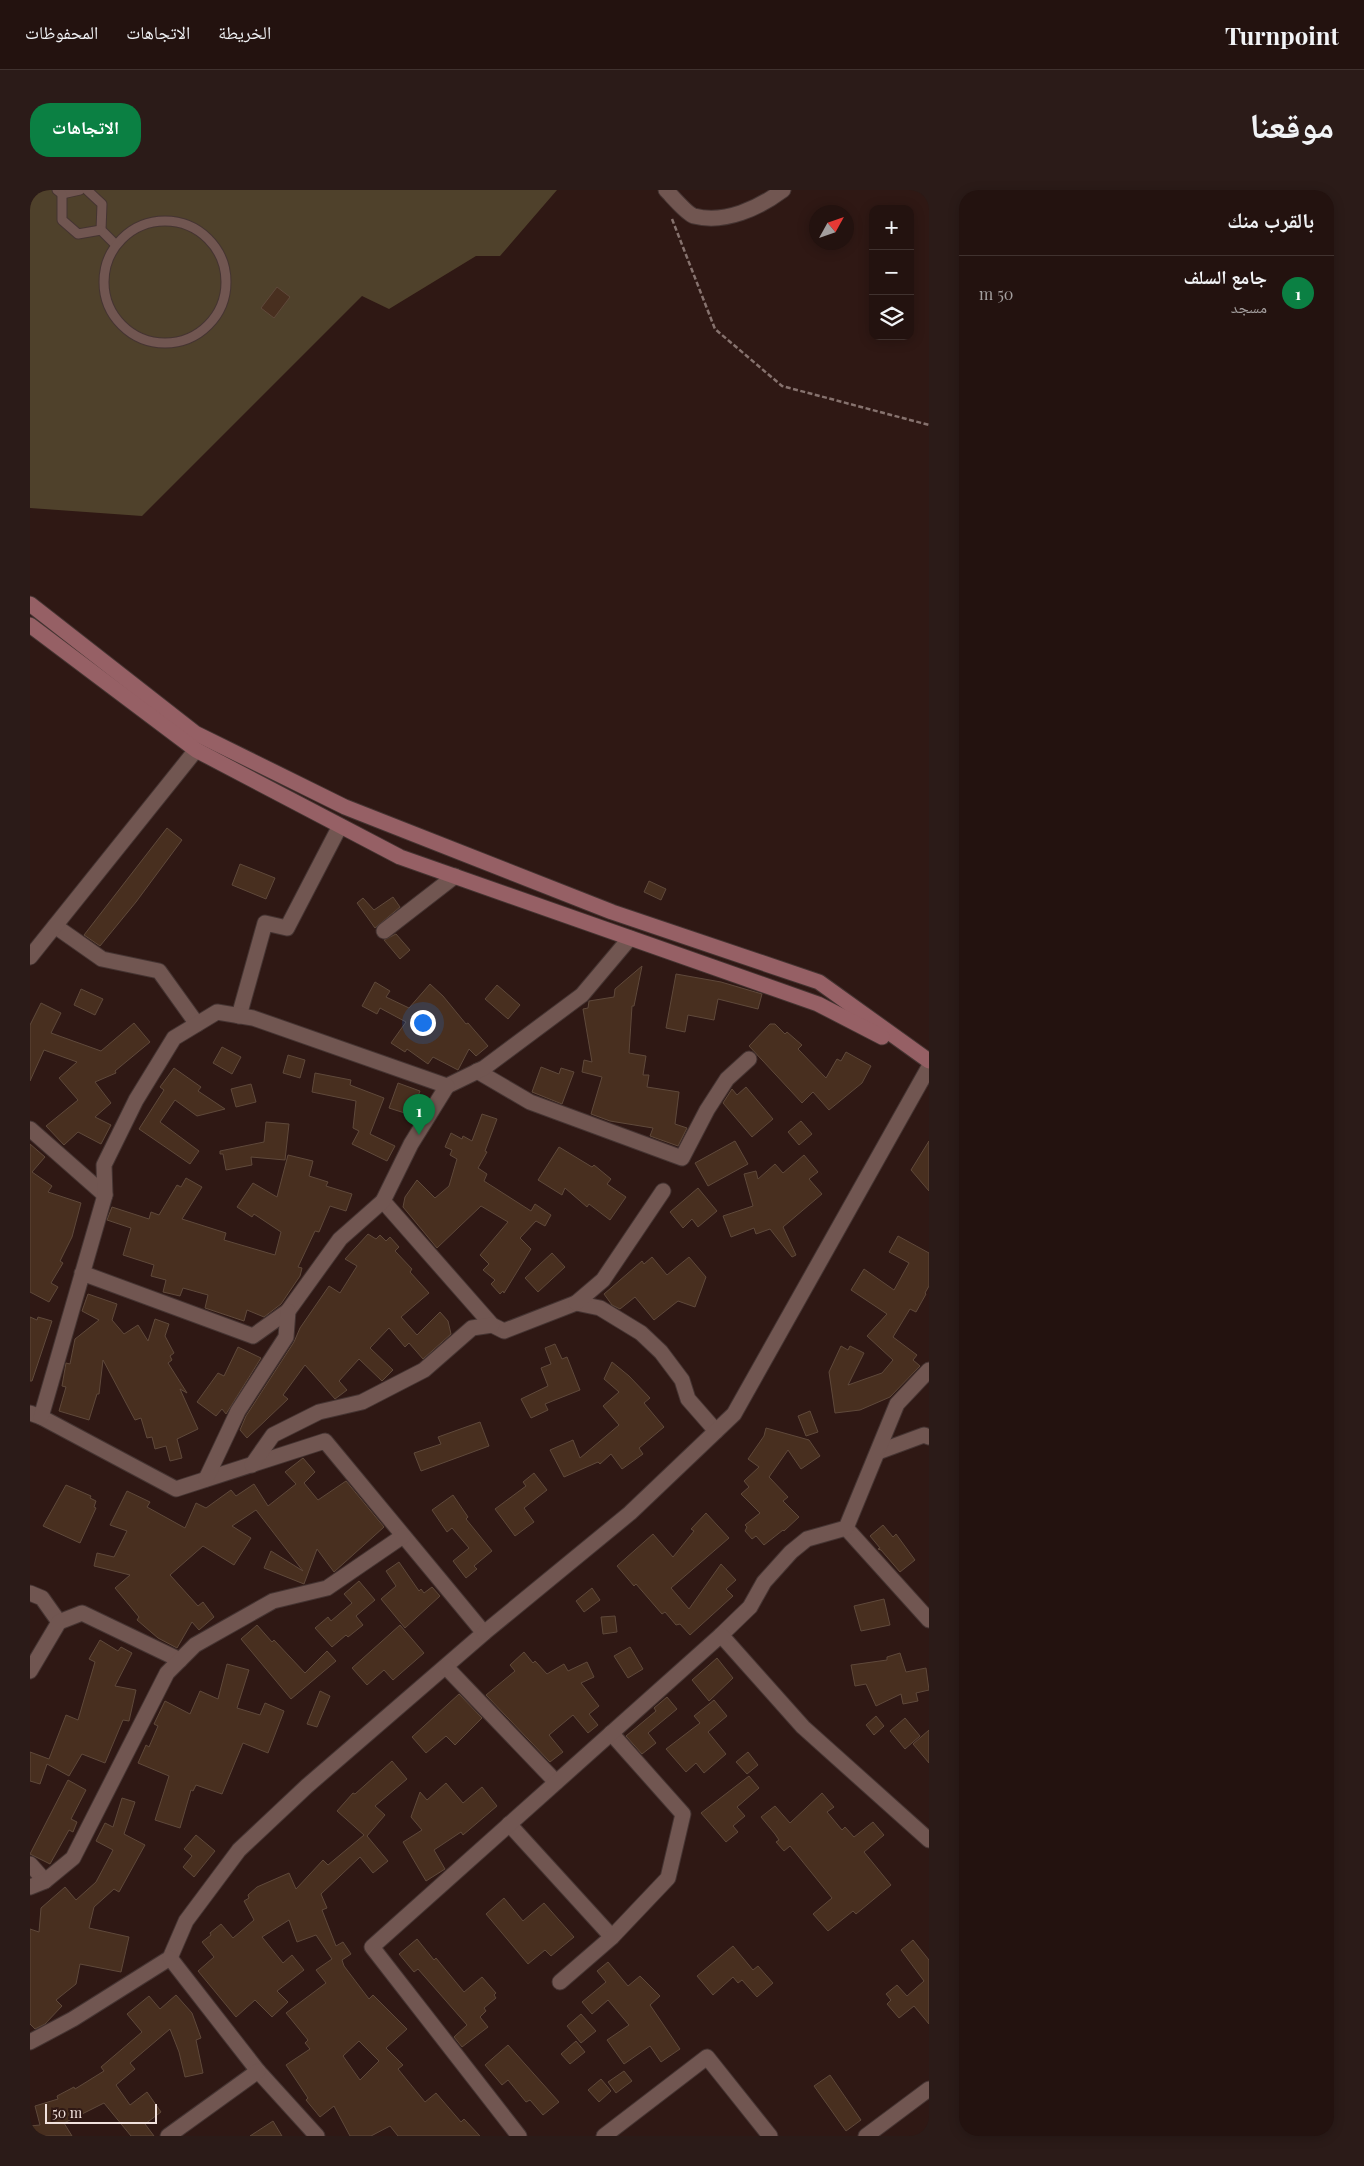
<!DOCTYPE html>
<html lang="ar">
<head>
<meta charset="utf-8">
<style>
	:root { --surface:#23120f; --page:#2b1b18; --text:#f1f3f6; --muted:#a39e9e; --line:#40322f; --accent:#0b8043 }
	body { margin:0; font-family:"Playfair Display","Noto Naskh Arabic",serif; background:var(--page); color:var(--text); direction:rtl }
	.controls { position:absolute; right:15px; top:15px; display:grid; overflow:hidden; border-radius:10px; box-shadow:0 2px 12px #0003 }
	.controls button { width:45px; height:45px; display:grid; place-items:center; padding:0; border:0; border-bottom:1px solid var(--line); background:var(--surface); color:var(--text); font:25px sans-serif }
	.compass { position:absolute; left:779px; top:15px; width:45px; height:45px; border-radius:50%; background:var(--surface); box-shadow:0 2px 12px #0003; rotate:50deg }
	.scale { position:absolute; left:15px; bottom:12px; width:112px; box-sizing:border-box; padding-left:5px; border:2px solid #f1e1dd; border-top:0; font-size:14px; line-height:18px; white-space:nowrap; color:#f1e1dd; -webkit-text-stroke:4px #2f1814; paint-order:stroke }
	.you { position:absolute; left:392px; top:832px; width:18px; height:18px; margin:-12px; border:4px solid #fff; border-radius:50%; background:#1a73e8; box-shadow:0 0 0 8px #1a73e833 }
	.badge { display:grid; place-items:center; width:32px; height:32px; border-radius:50%; background:var(--accent); color:#fff; font-size:16px; font-weight:700 }
	.pin { position:absolute; translate:-50% -41px; filter:drop-shadow(0 1px 2px #0008) }
	.pin::after { content:''; position:absolute; top:26px; width:18px; height:15px; background:inherit; clip-path:polygon(0 0,100% 0,50% 100%) }
	.list { margin:0; padding:0; list-style:none }
	h2 { display:flex; justify-content:space-between; align-items:center; height:65px; margin:0; padding:0 20px; font-size:21px }
	h2 small { font-size:16px; font-weight:400; color:var(--muted) }
	.list li { display:grid; grid-template-columns:32px 1fr auto; gap:15px; align-items:center; box-sizing:border-box; height:75px; padding:0 20px; border-top:1px solid var(--line) }
	.list b { display:block; font-size:19px; white-space:nowrap }
	.list p { margin:0; font-size:16px; white-space:nowrap; color:var(--muted) }
	.list em { font-size:16px; font-style:normal; color:var(--muted) }
	.icon { flex:none; width:28px; height:28px; fill:none; stroke:currentColor; stroke-width:2; stroke-linecap:round; stroke-linejoin:round }
	.map { position:relative; flex:none; width:899px; height:1946px; overflow:hidden; direction:ltr; border-radius:20px }
	header { display:flex; align-items:center; gap:30px; box-sizing:border-box; height:70px; padding:0 25px; background:var(--surface); border-bottom:1px solid var(--line) }
	header strong { font-size:24px }
	nav { display:flex; gap:28px; margin-inline-start:auto; font-size:18px }
	.intro { display:flex; align-items:center; justify-content:space-between; box-sizing:border-box; height:120px; padding:0 30px }
	h1 { margin:0; font-size:35px }
	.button { padding:12px 22px; border-radius:20px; background:var(--accent); color:#fff; font-size:18px; font-weight:700 }
	main { display:flex; gap:30px; padding:0 30px }
	aside { flex:1; background:var(--surface); border-radius:20px; box-shadow:0 2px 12px #0003 }
	.map>svg:first-child { display:block }
	.green { fill:#4f412b }
	.building { fill:#482f1f; stroke:#5f493b; fill-rule:evenodd }
	.lines { fill:none; stroke-linecap:round; stroke-linejoin:round }
	.lane-casing { stroke:#453432; stroke-width:11 }
	.street-casing { stroke:#453432; stroke-width:17 }
	.secondary-casing { stroke:#453432; stroke-width:17 }
	.path { stroke:#86726e; stroke-width:2.5; stroke-dasharray:5 2.5; stroke-linecap:butt }
	.lane { stroke:#715651; stroke-width:9 }
	.street { stroke:#715651; stroke-width:15 }
	.secondary { stroke:#966065; stroke-width:15 }
</style>
</head>
<body>
<header>
<strong>Turnpoint</strong>
<nav><a>الخريطة</a><a>الاتجاهات</a><a>المحفوظات</a></nav>
</header>
<div class="intro"><h1>موقعنا</h1><a class="button">الاتجاهات</a></div>
<main>
<aside>
<h2>بالقرب منك<small></small></h2>
<ul class="list">
<li><span class="badge">1</span><div><b>جامع السلف</b><p>مسجد</p></div><em>50 m</em></li>
</ul>
</aside>
<div class="map">
<svg width="899" height="1946" viewBox="0 0 899 1946">
	<rect width="100%" height="100%" fill="#2f1814"/>
	<path class="green" d="M0,0h527l-57,66h-24l-87,53 -27,-13 -220,220 -112,-8z"/>
	<g class="building">
		<path d="M247,97l13,10 -16,21 -13,-10z"/>
		<path d="M137,638l15,12 -46,62 -36,44 -16,-11z"/>
		<path d="M210,674l35,14 -9,21 -34,-14z"/>
		<path d="M619,691l17,8 -5,11 -17,-8z"/>
		<path d="M363,707l7,10 -25,21 -18,-25 6,-5 11,12z"/>
		<path d="M366,744l14,16 -10,9 -16,-19z"/>
		<path d="M612,776l-8,40h-2l-3,47 17,3 -3,19h6l-2,12 32,5 -4,32 12,4 -9,18 -28,-10 3,-8 -43,-7 -19,-7 11,-37 -20,-5 2,-12 8,2 -9,-53 5,-1 1,-7 25,-4 1,-8z"/>
		<path d="M646,784l45,8 41,12 -4,15 -40,-10 -4,21 -26,-5 -3,17 -19,-4z"/>
		<path d="M345,792l15,9 -4,6 23,11 21,-24 13,12 23,28 2,-1 20,23 -12,10 -7,-7 -11,21 -25,-13 -5,7 -21,-15 -2,3 -14,-9 15,-21 -26,-14 -3,6 -15,-8z"/>
		<path d="M467,795l23,20 -12,14 -23,-20z"/>
		<path d="M51,799l22,10 -8,16 -21,-10z"/>
		<path d="M11,813l20,10 -10,20 50,18 33,-28 16,19 -35,29 1,2 -21,9 16,21 -16,14 16,8 -10,19 -23,-12 -14,13 -18,-19 32,-26 -19,-22 18,-16 -33,-12 -14,31v-56z"/>
		<path d="M740,834h5l10,10 2,-2 15,13 -4,4 28,29 11,-19 4,2 5,-9 25,14 -9,17 -33,27 -16,-18 -11,11 -53,-57z"/>
		<path d="M192,857l19,10 -9,17 -19,-11z"/>
		<path d="M258,865l17,5 -5,18 -17,-5z"/>
		<path d="M511,877l18,7 2,-6 13,4 -12,32 -30,-12z"/>
		<path d="M144,878l27,19 -3,4 27,18 -28,7 -22,-16 -15,22 39,29 -9,13 -51,-35 25,-39 -4,-3z"/>
		<path d="M285,883l36,7 -1,5 34,13 -14,36 25,12 -8,15 -35,-17 7,-13 -6,-3 3,-27 -44,-9z"/>
		<path d="M368,893l22,8 -9,24 -22,-7z"/>
		<path d="M221,894l5,18 -20,5 -5,-18z"/>
		<path d="M716,897l27,32 -21,18 -29,-34 9,-14 5,6z"/>
		<path d="M452,924l15,5 -12,32 2,1 -9,16 9,6 -3,7 47,30 4,-7 16,11 -6,11 -9,-5 -16,17 11,11 -27,44 -1,-2 -3,3 -9,-10 4,-4 -12,-10 6,-6 -9,-9 28,-33 -27,-16 -44,42 -34,-41 2,-10 12,-17 18,18 14,-12 8,-27 -7,-4 2,-5 -7,-3 6,-14 11,6 1,-3 9,5z"/>
		<path d="M771,931l11,13 -13,11 -11,-13z"/>
		<path d="M236,932l23,2 -4,36 -34,-3 1,8 -26,5 -3,-16h-3v-3l44,-9z"/>
		<path d="M705,951l13,23 -40,22 -13,-23z"/>
		<path d="M899,951v50l-18,-21z"/>
		<path d="M0,954l15,13 -13,15 20,14 -4,6 33,11 -9,34 -12,24 3,2 -12,20 7,4 -9,15 -19,-10z"/>
		<path d="M529,957l33,20 2,-2 17,14 -4,5 19,13 -16,23 -21,-16 -2,3 -22,-19 -3,7 -24,-15z"/>
		<path d="M258,965l25,6 -4,15 19,6 -2,4 26,8 -6,17 -16,-5 -11,26 -4,-1 -17,36 4,1 -2,8 -19,28 -17,13 -17,-7 -3,11 -39,-13 3,-13 -25,-7 -3,8 -17,-4 3,-12 -15,-4 3,-11 -31,-10 8,-27 -24,-8 5,-13 37,12 2,-7 8,3 18,-30 4,2 5,-9 16,9 -20,32 44,14 -2,7 51,15 6,-23 -27,-18 -2,3 -15,-10 16,-24 24,14z"/>
		<path d="M774,965l14,17 -9,7 13,15 -39,33 13,28 -4,2 -22,-28 -14,5 -2,-6 -23,9 -8,-21 30,-10 -9,-32 12,-3 2,8 17,-15 8,9z"/>
		<path d="M668,998l19,23 -19,16 -6,-8 -9,9 -13,-16z"/>
		<path d="M338,1044l8,5 4,-4 6,6 4,-4 9,10 -4,4 17,18 -2,3 19,21 -28,24 16,18 23,-23 8,9 3,13 -28,25 -14,-16 -4,4 -16,-19 -19,20 23,22 -11,11 -23,-22 -20,22 8,9 -12,9 -30,-34 -22,30 5,4 -41,39 -7,-8 6,-14 48,-74 6,-14 29,-42 11,7 17,-27 -12,-7z"/>
		<path d="M868,1046l31,17v33l-4,7 1,1 -10,18 -6,-3 -17,28 24,18 -4,5 7,6 -30,31 -30,13 -25,3 -6,-41 12,-26 7,4 2,-4 14,7 -16,32 34,-12 11,-13 -26,-24 20,-22 -36,-24 13,-21 30,21 15,-27 -20,-11z"/>
		<path d="M522,1063l13,14 -27,25 -13,-14z"/>
		<path d="M622,1067l15,18 22,-18 17,20 -11,30 -17,-6 -24,19 -19,-23 -15,12 -8,-4 -8,-11 38,-33 2,3z"/>
		<path d="M58,1104l29,10 -5,16 12,14 14,-9 10,16 7,-22 14,5 -4,12 9,17 -4,3 2,4 -4,3 19,30 -7,-4 18,40 -21,10 5,19 -12,3 -4,-15 -11,3 -3,-12 -5,1 -6,-20 -6,2 -32,-60 -4,34h-2l-8,26 -30,-9 7,-24 -4,-1 4,-23 4,1 5,-25 24,-19 -17,-9z"/>
		<path d="M0,1127l7,3 1,-3 14,4 -20,60h-2z"/>
		<path d="M525,1154l7,15 5,-2 13,33 -35,14 3,6 -17,8 -10,-19 27,-13 -7,-18 10,-4 -6,-16z"/>
		<path d="M208,1157l23,11 -35,56 -4,-5 -6,7 -19,-14 21,-29 6,3z"/>
		<path d="M582,1172l17,14 21,22 -6,5 20,24 -25,21 4,6 -21,15 -11,-15 -11,10 -2,-2 -34,15 -14,-27 23,-10 7,18 39,-33 -16,-19 16,-14 -15,-13z"/>
		<path d="M780,1221l8,21 -12,4 -8,-20z"/>
		<path d="M450,1232l9,24 -68,25 -7,-18 27,-9 -3,-7z"/>
		<path d="M736,1238l43,12 11,16 -19,13 -13,-19 -19,27 19,20 -5,4 16,16 -15,14 -1,-1 -19,15 -8,-9 -4,3 -7,-8 2,-4 -2,-2 15,-12 -19,-19 8,-7 -5,-6 15,-14 -11,-8 16,-23z"/>
		<path d="M273,1268l12,14 -11,11 14,17 28,-19 38,46 -50,45 -17,-23 -13,35 -40,-16 7,-17 32,20 -47,-61 -24,16 19,12 -17,27 -31,-19 -33,29 28,31 5,-4 11,15 -15,13 -7,-8 -15,26 -19,-10 -21,-18 2,-3 -24,-29 15,-13 -36,-9 3,-13 17,4 13,-26 -17,-6 17,-34 23,11 -3,5 38,21 11,-25 10,5 25,-18 5,6 18,-12 14,22 28,-22 -11,-12z"/>
		<path d="M504,1283l13,17 -23,18 10,14 -19,14 -20,-27 31,-23 -3,-4z"/>
		<path d="M36,1295l25,11 -1,2 6,3 -2,6 2,1 -16,35 -37,-17z"/>
		<path d="M423,1305l15,22 -2,2 26,32 -18,15 3,3 -11,9 -13,-17 16,-13 -17,-20 -5,4 -15,-22z"/>
		<path d="M676,1323l23,25 -58,50 18,21 32,-45 15,16 -10,9 7,7 -43,39 -10,-11 -4,1 -11,-13 -3,2 -26,-30 -2,2 -17,-20 36,-32 20,23 21,-26 -3,-2z"/>
		<path d="M853,1335l10,12 3,-3 19,26 -15,12 -19,-22 -3,-1 2,-1 -10,-12z"/>
		<path d="M369,1372l20,29 2,-2 3,4 8,-6 8,9 -35,32 -24,-29 15,-13 -10,-15z"/>
		<path d="M329,1391l16,19 -19,16 7,9 -15,12 -2,-2 -14,12 -17,-19 13,-11 3,4 21,-18 -8,-9z"/>
		<path d="M562,1398l8,12 -16,12 -8,-11z"/>
		<path d="M854,1409l6,26 -29,6 -7,-25z"/>
		<path d="M585,1426l2,16 -14,2 -2,-17z"/>
		<path d="M227,1435l15,17 2,-2 31,33 22,-22 9,10 -45,38 -50,-60z"/>
		<path d="M370,1435l24,28 -31,27 -9,-10 -17,15 -15,-17z"/>
		<path d="M70,1450l18,11 3,-4 11,6 -17,33 21,4 -7,31 -6,-1 -18,43 -23,-9 -13,22 -22,-12 -7,20 -10,-3v-29l19,7 17,-44 12,5 17,-58 -6,-3z"/>
		<path d="M600,1457l13,22 -15,9 -14,-22z"/>
		<path d="M494,1462l9,11 2,-2 12,13 17,-10 4,7 19,-9 7,15 -13,6 18,23 -10,8 9,11 -10,8 -15,-18 -24,20 14,17 -13,10 -64,-67 29,-24 -5,-6z"/>
		<path d="M870,1463l6,19 20,-4 3,22 -13,3 2,8 -15,3 -2,-10 -25,12 -10,-22 -11,2 -4,-21 36,-5v-3z"/>
		<path d="M687,1468l16,20 -24,23 -17,-21z"/>
		<path d="M197,1474l22,6 -12,38 23,7 5,-12 19,8 -16,42 -25,-10 -21,51 -26,-9 -3,6 -2,-1 -11,38 -25,-8 14,-44 -31,-13 8,-18 3,2 9,-21 -4,-2 11,-23 25,13 10,-23 18,8z"/>
		<path d="M290,1501l10,5 -13,31 -10,-3z"/>
		<path d="M429,1504l23,24 -27,27 -9,-9 -20,17 -14,-16z"/>
		<path d="M637,1507l10,12 -29,24 8,10 -14,11 -16,-18 30,-25 -2,-3z"/>
		<path d="M684,1510l13,16 -19,16 18,22 -22,19 -8,-10 -10,9 -20,-23 34,-26 -6,-7z"/>
		<path d="M846,1526l8,10 -10,9 -8,-10z"/>
		<path d="M875,1528l15,18 -15,13 -15,-18z"/>
		<path d="M899,1540v33l-16,-19z"/>
		<path d="M718,1562l10,13 -11,9 -11,-12z"/>
		<path d="M362,1571l15,18 -32,27 10,9 -18,21 21,25 -15,12 -13,-16 -39,37 6,14 -5,2 14,36 7,-4 8,12 -9,6 2,6 25,33 4,-4 34,34 -21,19 17,17 -5,4 27,33 11,-9 25,29 3,-3 16,17h-82l-8,-10 -19,10h-21l-16,-30 -14,11 -14,-17 2,-2 -22,-33 24,-16 -5,-6 3,-3 -22,-27 40,-30 -10,-13 16,-11 -16,-24 -19,7 -8,-22 -27,17 21,26 9,-8 12,15 -27,21 11,11 -16,15 -17,-17 -19,17 -38,-46 16,-14 -12,-15 9,-7 -1,-2 11,-9 12,14 21,-18 -10,-19 5,-3 -1,-3 9,-8 32,-14 7,16 27,-29 5,5 36,-30 -27,-24 16,-18 2,1zM329,1851l20,20 -19,19 -17,-24z"/>
		<path d="M719,1586l10,12 -22,19 8,9 -12,10 5,6 -12,10 -25,-29z"/>
		<path d="M38,1590l18,10 -15,29 6,3 -4,10 -4,-2 -19,34 -20,-10z"/>
		<path d="M416,1593l17,20 19,-16 15,19 -34,29 -2,-3 -27,18 11,19 -19,12 -23,-39 19,-12 -11,-13 9,-25 7,8z"/>
		<path d="M792,1603l12,14 -7,5 15,18 3,-3 9,10 19,-15 11,13 -20,17 27,33 -35,29 -3,-3 -25,20 -15,-17 19,-16 -42,-52 -6,5 -8,-9 3,-2 -4,-6 -14,-17 14,-11 15,17z"/>
		<path d="M92,1608l13,4 -11,32 21,11 -26,47 -5,-3 -20,18 -5,21 40,9 -8,35 -41,-8 -4,20 -20,16 6,6 -17,18 -10,5 -5,-5v-95l9,3 2,-24 24,-21 11,13 20,-18 17,-32 -17,-9 9,-18 8,4z"/>
		<path d="M166,1645l19,16 -21,26 -11,-10 9,-11 -8,-7z"/>
		<path d="M474,1708l19,23 21,-18 30,34 -23,19 -6,-6 -17,14 -42,-50z"/>
		<path d="M387,1749l17,21 2,-2 28,34 18,-15 14,16 -2,2 2,3 -12,10 2,3 -6,6 8,10 -26,20 -8,-10 13,-12 -49,-56 -4,3 -15,-18z"/>
		<path d="M883,1750l16,20v64l-15,-18 -15,12 -12,-14 4,-4 -5,-6 11,-9 10,11 17,-15 -23,-31z"/>
		<path d="M703,1756l20,24 5,-4 15,17 -16,14 -15,-17 -4,3 -5,-6 -20,18 -16,-19z"/>
		<path d="M578,1772l20,24 12,-10 20,20 -10,9 30,44 -19,13 -11,-16 -26,18 -17,-24 22,-15 -21,-25 -16,14 -10,-12 24,-20 -9,-11z"/>
		<path d="M146,1805l16,18 9,25 -5,2 7,33 -18,4 -6,-25 -9,-23 -40,34 5,6 -19,16 14,20 17,-13 14,20 -16,12 9,12h-23l-27,-33 -40,20 8,13h-42v-10l10,-1 -5,-19 23,-7 -1,-3 17,-9 1,2 29,-18 -3,-4 41,-35 -15,-18 22,-18 11,13z"/>
		<path d="M551,1824l15,17 -15,12 -14,-17z"/>
		<path d="M546,1851l9,11 -15,12 -9,-10z"/>
		<path d="M478,1855l51,57 -16,13 -13,-15 -4,2 -18,-22 -6,5 -17,-20z"/>
		<path d="M594,1881l8,10 -16,12 -8,-11z"/>
		<path d="M800,1885l31,45 -15,11 -32,-45z"/>
		<path d="M571,1889l10,12 -12,11 -11,-12z"/>
		<path d="M243,1931l9,15h-32z"/>
	</g>
	<g class="lines">
		<defs>
			<g id="lane">
				<path d="M27,0l5,4 18,-4"/>
				<path d="M57,0l15,14 -1,26 15,15"/>
				<path d="M32,4v26l16,14 23,-4"/>
				<circle cx="135" cy="92" r="61"/>
			</g>
			<g id="street">
				<path d="M636,0c6,6 21,24 28,26 31,8 65,-8 89,-26"/>
				<path d="M25,736l47,33 57,12 38,53"/>
				<path d="M354,741l71,-55"/>
				<path d="M0,767l166,-207"/>
				<path d="M209,826l26,-93 22,5 53,-102"/>
				<path d="M447,881l53,31 152,56 25,-48 20,-31 22,-20"/>
				<path d="M417,896l37,-18 98,-73 48,-57"/>
				<path d="M0,939l75,66"/>
				<path d="M353,1011l109,124 12,6 72,-28 24,5 41,25 20,19 21,28 6,19 28,32"/>
				<path d="M546,1113l27,-23 60,-89"/>
				<path d="M0,1223l11,4 135,72 149,-48 159,192 -177,153 -68,64 -53,71 -16,37 -97,61 -43,23"/>
				<path d="M11,1227l64,-222 -1,-30 32,-65 38,-62 43,-26 36,6 194,68 -36,58 -28,57 -43,38 -52,72 -35,25 -171,-63"/>
				<path d="M848,1262l46,-17 5,2"/>
				<path d="M222,1275l21,-30 46,-23 43,-10 62,-32 48,-42 20,-3"/>
				<path d="M176,1289l32,-68 48,-74 2,-26"/>
				<path d="M816,1338l83,92"/>
				<path d="M0,1403l12,5 17,24"/>
				<path d="M454,1443l146,-120 104,-99 195,-347"/>
				<path d="M691,1445l29,-28 14,-25 27,-30 16,-13 39,-11 51,-124 32,-34"/>
				<path d="M416,1477l110,115"/>
				<path d="M0,1481l29,-49 23,-9 98,47"/>
				<path d="M479,1634l103,113"/>
				<path d="M0,1674l15,17"/>
				<path d="M0,1697l15,-6 28,-23 94,-185 28,-28 78,-44 54,-13 76,-52"/>
				<path d="M140,1768l88,113 59,65"/>
				<path d="M530,1792l52,-45 56,-59 15,-64 -72,-81"/>
				<path d="M138,1946l90,-65"/>
				<path d="M489,1946l-147,-189 349,-312 82,92 126,113"/>
				<path d="M574,1946l103,-79 63,79"/>
				<path d="M836,1946l63,-47"/>
			</g>
			<g id="secondary">
				<path d="M0,414l165,129 150,74 267,105 207,70 110,79"/>
				<path d="M0,435l166,125 204,107 418,147 64,33"/>
			</g>
		</defs>
		<use href="#lane" class="lane-casing"/>
		<use href="#street" class="street-casing"/>
		<use href="#secondary" class="secondary-casing"/>
		<path class="path" d="M642,29l43,110 67,57 147,39"/>
		<use href="#lane" class="lane"/>
		<use href="#street" class="street"/>
		<use href="#secondary" class="secondary"/>
	</g>
</svg>
<div class="controls">
<button>+</button>
<button>−</button>
<button><svg class="icon" aria-label="layers" viewBox="0 0 24 24"><path d="M12 4l9 5-9 5-9-5zM3 14l9 5 9-5"/></svg></button>
</div>
<svg class="compass" viewBox="-18 -18 36 36"><path d="M0-13l5 13h-10z" fill="#e53935"/><path d="M0 13l5-13h-10z" fill="#a39e9e"/></svg>
<div class="scale">50 m</div>
<div class="you"></div>
<div class="pin badge" style="left:389px;top:945px">1</div>
</div>
</main>
</body>
</html>
